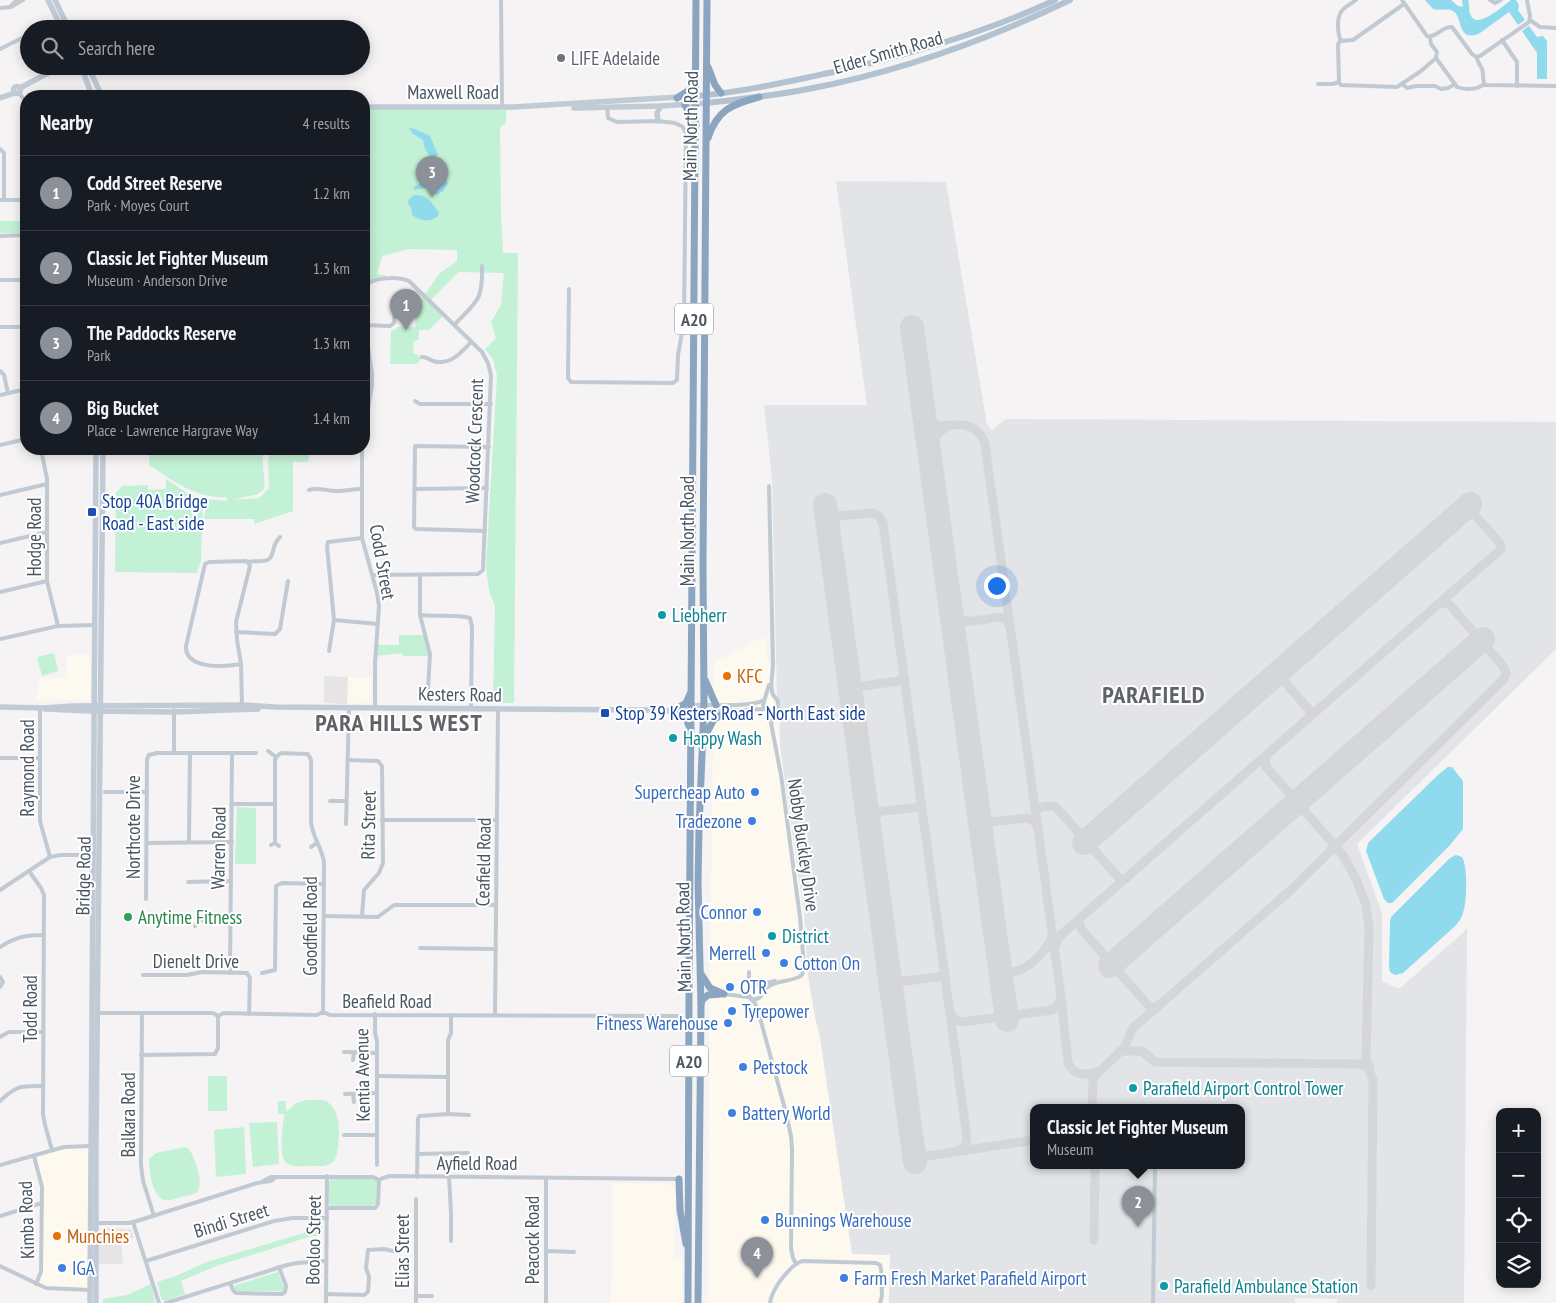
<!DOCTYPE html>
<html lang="en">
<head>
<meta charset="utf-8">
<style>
	:root { --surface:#171b24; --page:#20242c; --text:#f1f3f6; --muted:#9ea1a6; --line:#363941; --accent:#8c9099 }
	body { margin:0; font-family:"PT Sans Narrow",sans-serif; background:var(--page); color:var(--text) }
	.controls { position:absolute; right:15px; bottom:15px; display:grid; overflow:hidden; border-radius:10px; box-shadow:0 2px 12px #0003 }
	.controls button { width:45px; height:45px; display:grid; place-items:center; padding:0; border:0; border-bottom:1px solid var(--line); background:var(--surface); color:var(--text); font:25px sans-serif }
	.you { position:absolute; left:996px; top:585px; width:18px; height:18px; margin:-12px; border:4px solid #fff; border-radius:50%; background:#1a73e8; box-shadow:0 0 0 8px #1a73e833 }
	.badge { display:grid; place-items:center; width:32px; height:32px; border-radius:50%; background:var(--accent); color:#fff; font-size:16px; font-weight:700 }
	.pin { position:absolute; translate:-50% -41px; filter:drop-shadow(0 1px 2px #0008) }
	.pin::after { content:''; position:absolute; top:26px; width:18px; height:15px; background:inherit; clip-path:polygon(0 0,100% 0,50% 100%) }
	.popup { position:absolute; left:1030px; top:1104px; width:215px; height:65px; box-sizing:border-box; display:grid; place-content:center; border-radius:10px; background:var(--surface); filter:drop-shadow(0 1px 4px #0005); font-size:16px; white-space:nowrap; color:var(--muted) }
	.popup b { font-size:19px; color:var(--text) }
	.popup::after { content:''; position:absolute; left:50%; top:100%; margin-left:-10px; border:10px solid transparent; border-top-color:var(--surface) }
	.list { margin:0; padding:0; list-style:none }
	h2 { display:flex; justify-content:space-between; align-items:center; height:65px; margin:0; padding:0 20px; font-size:21px }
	h2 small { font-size:16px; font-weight:400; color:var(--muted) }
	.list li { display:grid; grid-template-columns:32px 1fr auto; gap:15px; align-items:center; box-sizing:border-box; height:75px; padding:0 20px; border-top:1px solid var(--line) }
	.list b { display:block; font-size:19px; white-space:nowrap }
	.list p { margin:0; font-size:16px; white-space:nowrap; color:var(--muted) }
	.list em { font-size:16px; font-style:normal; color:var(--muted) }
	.icon { flex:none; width:28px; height:28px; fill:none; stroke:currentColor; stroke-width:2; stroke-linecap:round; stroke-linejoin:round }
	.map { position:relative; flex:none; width:1556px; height:1303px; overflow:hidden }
	.search { position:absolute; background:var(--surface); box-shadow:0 2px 12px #0003; left:20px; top:20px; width:350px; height:55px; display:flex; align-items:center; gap:12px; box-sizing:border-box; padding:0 18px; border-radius:28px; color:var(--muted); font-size:19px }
	.panel { position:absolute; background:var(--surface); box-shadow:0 2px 12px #0003; left:20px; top:90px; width:350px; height:365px; border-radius:20px }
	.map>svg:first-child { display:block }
	.commercial { fill:#fdf9ef }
	.education { fill:#e6e4e5 }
	.airport { fill:#e2e4e7; fill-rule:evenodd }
	.green { fill:#c3f1d5 }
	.water { fill:#90daee }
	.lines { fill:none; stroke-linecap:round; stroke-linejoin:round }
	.taxiway { stroke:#d5d6d8; stroke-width:9 }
	.runway { stroke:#d5d6d8; stroke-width:24 }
	.street { stroke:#c1cad2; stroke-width:4 }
	.secondary { stroke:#c1cbd6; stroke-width:5.5 }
	.primary { stroke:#b3c2d1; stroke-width:6 }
	.highway { stroke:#8ba5c1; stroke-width:7 }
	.worship-dot { fill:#6b7280; stroke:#fff; stroke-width:2 }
	.transit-dot { fill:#1a4fb4; stroke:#fff; stroke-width:2 }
	.culture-dot { fill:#0f9aa8; stroke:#fff; stroke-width:2 }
	.food-dot { fill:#e8710a; stroke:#fff; stroke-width:2 }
	.shop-dot { fill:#3f7fe0; stroke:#fff; stroke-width:2 }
	.leisure-dot { fill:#2e9e5b; stroke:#fff; stroke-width:2 }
	.labels { text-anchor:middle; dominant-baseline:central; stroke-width:4; stroke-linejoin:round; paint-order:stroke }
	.shield { fill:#fff; stroke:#808990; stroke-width:1 }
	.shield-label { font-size:18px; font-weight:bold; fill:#4a5661 }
	.street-label { font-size:19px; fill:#4a5661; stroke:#fff }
	.worship-label { font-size:19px; fill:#5b616d; stroke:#fff; text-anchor:start }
	.transit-label { font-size:19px; fill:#164399; stroke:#fff; text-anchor:start }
	.culture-label { font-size:19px; fill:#0d838f; stroke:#fff; text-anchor:start }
	.food-label { font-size:19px; fill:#c56008; stroke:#fff; text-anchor:start }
	.shop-label { font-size:19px; fill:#366cbe; stroke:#fff; text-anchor:start }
	.leisure-label { font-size:19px; fill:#27864d; stroke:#fff; text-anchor:start }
	.district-label { font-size:24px; font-weight:bold; letter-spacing:1px; fill:#5f6368; stroke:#fff }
</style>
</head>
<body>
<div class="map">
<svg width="1556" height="1303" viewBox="0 0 1556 1303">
	<rect width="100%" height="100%" fill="#f5f3f3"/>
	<g class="commercial">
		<path d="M765,636l39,278 4,62 8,46 4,15 32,216 38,1 -1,49h-181l1,-263 5,-378z"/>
		<path d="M90,654v46l-54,1 3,-23h28v-23z"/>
		<path d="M348,677h23v23l-3,3 -21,1z"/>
		<path d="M91,1146l-1,144 -41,-1 -13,-5 5,-9 1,-88 -8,-31 18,-6z"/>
		<path d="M612,1183h58l5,5 -1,71h8v44h-71z"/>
	</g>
	<g class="education">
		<path d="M324,676l24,1 -1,27 -23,-1z"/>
		<path d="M107,1228l24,1 3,9h-13l2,26h-24l-1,-31z"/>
	</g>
	<path class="airport" d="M836,181l110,1 41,243 5,5 14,-11 550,3v227l-199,195 25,69v68l17,8 66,-58v-2h2v2l-3,372h-127v-4l-42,-1v5h-406l1,-48 -38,-1 -32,-217 -4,-15 -8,-46 -4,-62 -24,-167v-45l-3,-5 -5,-219 -8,-73h103zM1034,1108h208v58h-208z"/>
	<g class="green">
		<path d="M364,107h142v16l-4,2 -2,4 1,83 2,41h15l-4,450h-21l2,-97 -6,-15 -3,-24 11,-191 -4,-17 -8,-10 11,-11 -5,-16 10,-17 3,-32 -46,-1 -28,29 14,14 -15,15h-10v10l-5,1 -1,12 9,4 -5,7h-27l1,-33 5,-2 1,-2h18l2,-21 22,-32 18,-13v-11l-48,-1 -27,7 -5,18 8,1 2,2 -23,7z"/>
		<path d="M25,203h1v30h-26v-12h25z"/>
		<path d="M150,449h116c-7,10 0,28 -2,40l-6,5 -26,6 27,-2 10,-10 -1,-28 4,-11h38l-2,13h-15v49l-39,13v-5h-50l3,-20 20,2v-4c-30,2 -54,-16 -78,-32z"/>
		<path d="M166,479l21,14 16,6 -2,62 -4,12 -82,-1 1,-79 6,-7 26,-1v5l18,-1z"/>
		<path d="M399,635h26l5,21h-26l-3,-3 -25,3 1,-11h22z"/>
		<path d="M54,653l4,18 -16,5 -5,-19z"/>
		<path d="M237,807l19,1v56h-21z"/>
		<rect x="208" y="1076" width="19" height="35"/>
		<path d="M307,1100c6,0 14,-1 19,1 6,3 11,12 12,19 2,8 1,35 -4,41 -6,6 -14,5 -22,5 -7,0 -20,2 -26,-3 -7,-6 -4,-40 -1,-49h-7v-13h8v11l10,-9z"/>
		<path d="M277,1122l2,42 -26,3 -4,-44z"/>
		<path d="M244,1127l2,47 -30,3 -2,-47z"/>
		<path d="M185,1147l4,2c5,8 17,36 7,44 -4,2 -11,3 -15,4 -5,2 -11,4 -16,3 -13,-3 -16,-30 -16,-41l7,-6z"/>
		<path d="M331,1179h43l3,2 -1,22 -4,3h-41l-2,-2v-21z"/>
		<path d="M320,1221l2,3v12h-10l-96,30 -35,15 4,13 -21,7 -2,-1 -5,-18 16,-5 34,-15 100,-30v-10z"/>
		<path d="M278,1272l6,17 -1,2h-46l-3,-4 2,-2z"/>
		<path d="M151,1284l4,19h-52v-4l24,-4z"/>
	</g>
	<g class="water">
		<path d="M1425,0h26l7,6 5,1 -1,-7h6c2,5 0,11 3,16 7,13 32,-10 40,-16h5l3,5 -1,5 7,10 -7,5 -9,-13 -29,21c-23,11 -17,-17 -27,-22 -5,-3 -14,0 -20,-2z"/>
		<path d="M1529,26l8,11 6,-1 4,5v38h-10v-26l-15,-22z"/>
		<path d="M409,128l6,1 15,7 8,19 -7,3 -6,-9 -2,-9 -11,-7z"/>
		<path d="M442,176l6,7 -5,8 -6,4 -5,-2 -5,-5 -14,2 2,-4 8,-4 2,3 3,-1 4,-7z"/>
		<path d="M414,195c13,-1 18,7 25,18l-1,3c-9,7 -17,5 -26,-1l-1,-8 -3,-3 1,-5z"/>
		<path d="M1448,767h4l11,14v48l-13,16 -58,58h-4l-4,-4 -18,-48 2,-8 71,-69z"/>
		<path d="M1456,855l6,2c6,9 5,46 1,56 -2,6 -5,10 -9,14l-51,46 -8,2 -5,-3 -1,-6 1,-44 1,-5 59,-59z"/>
	</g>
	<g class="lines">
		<g class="taxiway">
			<path d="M919,377c3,18 1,45 22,49"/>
			<path d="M935,427c21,-3 41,-8 50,17l76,553 7,66c6,14 19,12 32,8"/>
			<path d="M934,485c-2,-21 -10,-47 14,-59"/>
			<path d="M827,517l45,-4 7,3 4,7 84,615 -2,9 -7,4"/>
			<path d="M831,551c-1,-13 -7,-29 8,-35"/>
			<path d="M946,577c2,8 4,34 8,40 6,9 36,1 46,0l6,3 4,5"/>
			<path d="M1296,656c-8,8 -18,14 -12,25l25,29 1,5 -2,4"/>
			<path d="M1461,659c8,-7 16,-18 27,-10"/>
			<path d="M959,670l-4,-38 3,-7 6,-4"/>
			<path d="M850,688l55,-8"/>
			<path d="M1257,691c8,-7 16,-17 27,-10"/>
			<path d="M1267,755l-2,5 1,7 26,29c10,4 17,-4 24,-11"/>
			<path d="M974,776l6,38 5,6 6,2"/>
			<path d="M864,788l3,18 7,6 48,-5"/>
			<path d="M1035,811c4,-5 15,-6 21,-4l62,70 3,2 6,-1"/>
			<path d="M1276,820c8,-6 16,-16 27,-11l39,45 14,25 10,26 3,23 -3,131 4,10"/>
			<path d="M1079,833c10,6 16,-1 23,-7"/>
			<path d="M871,841c-1,-12 -4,-22 8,-28"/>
			<path d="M986,870l-4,-39 4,-7 4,-2 37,-4 7,3 4,6"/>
			<path d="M1080,918l-1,6 3,6 66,75 5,3 5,-1"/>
			<path d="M995,930c1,9 2,32 8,38 14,15 47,-19 49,-32"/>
			<path d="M1055,947l2,-7 5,-6 438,-384 1,-3 -1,-4 -28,-31 -8,-1 -13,10"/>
			<path d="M1118,971c-4,-10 4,-15 11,-21"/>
			<path d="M1001,975c2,14 0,37 17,40"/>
			<path d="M890,983l55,-7"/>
			<path d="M951,1014l5,6 7,2 89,-12 5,-4 4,-6"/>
			<path d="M1120,1051h22l13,11 206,2 7,4 5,12 -2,206"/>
			<path d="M1092,1108l1,-30 31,-30 9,-20 160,-140 211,-209 2,-6 -3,-7 -53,-61 -6,-3 -4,2"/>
			<path d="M913,1147l5,7 8,2"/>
			<path d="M914,1158l120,-18"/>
			<path d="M1094,1240l1,-74"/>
		</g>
		<g class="runway">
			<path d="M912,327l95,693"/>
			<path d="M825,505l90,657"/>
			<path d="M1084,843l386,-339"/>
			<path d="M1110,966l373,-327"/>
		</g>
		<g class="street">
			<path d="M501,0l1,107"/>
			<path d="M1402,0l25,36c10,2 15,-10 25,-9l20,27 4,3 4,-1 49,-34 1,-6 -3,-16"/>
			<path d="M1490,0l5,3 6,-3"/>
			<path d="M1404,4l-51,36 -13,1 -2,4 1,37 2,3 56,2 24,-16 15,-13"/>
			<path d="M11,6l6,-6"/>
			<path d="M0,8l11,-1 12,-7"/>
			<path d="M1530,20l10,7 16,1"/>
			<path d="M1430,37l1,7 6,8 -1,6 21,29c8,3 20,3 27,-3"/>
			<path d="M1502,40l15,22v24"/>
			<path d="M1341,41c-3,-6 -3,-10 -3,-16 0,-16 7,-17 18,-25"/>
			<path d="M0,49l20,-10 9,-2"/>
			<path d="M1477,57c0,6 3,7 5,12 2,5 0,11 3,16l71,1"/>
			<path d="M1318,84h15l6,-2"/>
			<path d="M1402,84l5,4 9,-2h19l6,3 7,-1 7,-4"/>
			<path d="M19,93l7,9"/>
			<path d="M0,149l4,4v47"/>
			<path d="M0,200h26"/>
			<path d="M0,236l26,-1"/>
			<path d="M0,280h26"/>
			<path d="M364,287c9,-10 33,-11 45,-6l73,71 6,11 3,12 -8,195 -5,4 -105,1"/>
			<path d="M569,289l-1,89 3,4 102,1 4,-3 1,-25 6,-34 2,-187 -3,-7 -8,-4 -17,-2 -41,1 -9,-4 -1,-11"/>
			<path d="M364,320l8,54v11l-8,49"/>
			<path d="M364,325l26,1 4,-3 1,-13"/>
			<path d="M454,325c23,-24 29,-24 28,-59"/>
			<path d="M0,327h26"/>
			<path d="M422,357c5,0 6,2 11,4 17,5 28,-8 38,-19"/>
			<path d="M0,371l4,4 4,18"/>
			<path d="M0,395l26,-6"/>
			<path d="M415,401l5,3h71"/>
			<path d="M0,445l26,-6"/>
			<path d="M41,449l6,30v102l11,45"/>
			<path d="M362,450v88l15,55 2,13 -4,57v45"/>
			<path d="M769,486l4,177c0,10 -3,20 -1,29 1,5 5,6 6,10 1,5 -5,14 -6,20"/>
			<path d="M415,489l72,-1"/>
			<path d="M309,490c10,-3 17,1 28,1 8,0 16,-2 24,-2"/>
			<path d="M0,495l47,-11"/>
			<path d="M485,531l-69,-2 -2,-2 1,-81 74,1"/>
			<path d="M0,543l47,-11"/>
			<path d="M248,562c6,-2 16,1 21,-3 6,-5 2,-13 11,-22"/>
			<path d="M420,575v40l10,39 -2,35"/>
			<path d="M0,592l47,-11"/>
			<path d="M420,615c17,2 35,-1 50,3l2,9 -1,82"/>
			<path d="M334,620l44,4"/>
			<path d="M236,632l39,2 5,-5 8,-48"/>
			<path d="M0,639l58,-13 37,-1"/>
			<path d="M329,651l5,-31 -7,-74 1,-4 34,-4"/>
			<path d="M241,664c-16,3 -56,6 -55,-18l19,-82 4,-2 37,-1 2,1 2,4 -14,56 1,18 4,24 1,41"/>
			<path d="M769,685l-6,20 2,4 4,2 7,-2"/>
			<path d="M704,705c15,0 47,2 60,-5"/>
			<path d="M40,708v113l10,36"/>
			<path d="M174,710v43"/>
			<path d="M703,712l62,-3"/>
			<path d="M268,751l8,6"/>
			<path d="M276,757l5,-4 24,1h3l3,6v63c2,14 11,26 13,39l-1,150"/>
			<path d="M0,758h40"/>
			<path d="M348,760l30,1 4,5 1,97 -4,10 -15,17 -2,26"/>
			<path d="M105,792h42"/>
			<path d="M330,801h16"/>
			<path d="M232,804h43"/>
			<path d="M382,820h115"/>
			<path d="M346,824l3,-116"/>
			<path d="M189,842l1,-89"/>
			<path d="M147,843l85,-1"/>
			<path d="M275,843v-83l1,-3"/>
			<path d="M271,845l4,-2 4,3"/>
			<path d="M311,847l6,-4"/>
			<path d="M29,871l12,17 3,7 -1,219 2,11 7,25"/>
			<path d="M188,882l43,-1"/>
			<path d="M0,890l50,-33 10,-2h33"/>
			<path d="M146,899l1,-140 2,-4 8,-2h99"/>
			<path d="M324,916l54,1 16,-12h102"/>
			<path d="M195,926l5,-6 31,1"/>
			<path d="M0,947c16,-10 25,-12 44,-12"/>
			<path d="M420,948l76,1"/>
			<path d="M230,973l2,-219"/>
			<path d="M262,973l13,-3 1,-84 6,-3 42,1"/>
			<path d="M143,975h44l15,-3 45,1 3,5 -1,36"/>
			<path d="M0,977l3,5 -3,5"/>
			<path d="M758,985l17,-4"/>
			<path d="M749,987l5,-3 5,2 3,5c0,6 -4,9 -10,8l-5,-5 2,-11v-11"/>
			<path d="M762,993c10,-15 28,-9 40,-18l2,-9 -4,-49 -19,-142 -11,-57 -3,-8"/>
			<path d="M724,994l24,3"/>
			<path d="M750,998l5,5 5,15 25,91 6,27 1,14 -1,98 2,10 3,6c-11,9 -24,25 -26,39"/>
			<path d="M97,1013h116l5,3 6,-3 93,2 6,-3 7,3 350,1"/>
			<path d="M142,1013l-1,152 2,16 11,35"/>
			<path d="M375,1014v19l2,8v124"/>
			<path d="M495,1015l3,-305"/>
			<path d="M0,1037l9,-5h34"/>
			<path d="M344,1052l33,1"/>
			<path d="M141,1055l74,-1 3,-6v-32"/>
			<path d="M353,1060l1,-8"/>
			<path d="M377,1076l71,1"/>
			<path d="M345,1094l32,-1"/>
			<path d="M353,1094l1,8"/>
			<path d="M0,1101c17,-16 20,-15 43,-15"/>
			<path d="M1150,1106l1,2"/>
			<path d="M448,1114v-74l3,-7v-18"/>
			<path d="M344,1135h33"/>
			<path d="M418,1154l50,-1"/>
			<path d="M34,1156l8,31 -1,85 -5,12"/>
			<path d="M0,1165l64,-18 27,-1"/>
			<path d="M417,1177l1,-58 1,-3 29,-2 21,1"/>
			<path d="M449,1177l2,36v28"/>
			<path d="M379,1180l4,-2 7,-2 289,3"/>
			<path d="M263,1181l8,-4h102l6,3"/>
			<path d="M327,1208h48l3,-4 1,-24"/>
			<path d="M0,1216l42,-13"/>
			<path d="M133,1222l26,81"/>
			<path d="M96,1223h33l8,-2 120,-38 14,-2 5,-4"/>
			<path d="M546,1251l28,1"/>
			<path d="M146,1261l128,-40 19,-3h34"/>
			<path d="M796,1264l6,-3 74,2 4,2 1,4 1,27 -2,7"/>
			<path d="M0,1266l46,22 44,2"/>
			<path d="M230,1283l3,7 3,3 46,1 3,-2 1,-6 -7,-19"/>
			<path d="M326,1294l38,1 4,-3 1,-15 -3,-9 2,-18 16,-1 9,2"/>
			<path d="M416,1296h16"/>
			<path d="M166,1303l121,-38 10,-2 29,-2"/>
			<path d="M326,1303l1,-127"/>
			<path d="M416,1303v-104"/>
			<path d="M546,1303v-125"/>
			<path d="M1153,1303l2,-137"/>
		</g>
		<g class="secondary">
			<path d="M48,0l14,29"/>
			<path d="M55,0l14,29"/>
			<path d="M81,66l11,30"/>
			<path d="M88,66l11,24 1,6"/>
			<circle cx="17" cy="90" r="3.5"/>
			<path d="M20,88l41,-22"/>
			<path d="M0,98l15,-5"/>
			<path d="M364,107h149l183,-11"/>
			<path d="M574,108l87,-2 45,-3"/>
			<path d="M658,121l-1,-8 4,-7"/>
			<path d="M0,707l43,1 30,-2 169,-1 33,2 369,3 59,2"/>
			<path d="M678,708l26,-3"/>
			<path d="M45,709l45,2 84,1 84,-3"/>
			<path d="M90,1303l6,-854"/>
			<path d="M96,1303v-157l7,-697"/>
		</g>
		<g class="primary">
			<path d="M696,96c48,-4 95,-15 142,-25 73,-17 149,-39 217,-71"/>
			<path d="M706,103c34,-4 68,-7 102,-14 90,-17 179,-49 262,-89"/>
		</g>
		<g class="highway">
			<path d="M708,67l7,18 6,8"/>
			<path d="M677,98l14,-9 5,-6"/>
			<path d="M685,105l11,20"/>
			<path d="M708,138c9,-28 24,-34 51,-41"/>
			<path d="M705,680l11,25"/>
			<path d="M678,708l8,-5 4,-9"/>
			<path d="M681,711l4,4 4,11"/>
			<path d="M704,738l10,-19 16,-8"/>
			<path d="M701,974l9,14 14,6"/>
			<path d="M701,1003l2,-4 5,-4 13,-1"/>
			<path d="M679,1179l1,31 6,34"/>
			<path d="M688,1303l1,-314 7,-989"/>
			<path d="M698,1303l3,-298 -3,-122 1,-54 5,-124 -1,-139 4,-566"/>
		</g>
	</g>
	<circle class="worship-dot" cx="561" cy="58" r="5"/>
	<g class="transit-dot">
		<rect x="87" y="507" width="10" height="10" rx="2.5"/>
		<rect x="600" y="708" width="10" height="10" rx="2.5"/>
	</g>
	<g class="culture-dot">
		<circle cx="662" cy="615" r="5"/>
		<circle cx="673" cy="738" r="5"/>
		<circle cx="772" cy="936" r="5"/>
		<circle cx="1133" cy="1088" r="5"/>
		<circle cx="1164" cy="1286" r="5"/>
	</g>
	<g class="food-dot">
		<circle cx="727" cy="676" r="5"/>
		<circle cx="57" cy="1236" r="5"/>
	</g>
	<g class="shop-dot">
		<circle cx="755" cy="792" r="5"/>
		<circle cx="752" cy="821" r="5"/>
		<circle cx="757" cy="912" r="5"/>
		<circle cx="766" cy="953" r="5"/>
		<circle cx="784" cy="963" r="5"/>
		<circle cx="730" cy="987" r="5"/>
		<circle cx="732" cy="1011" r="5"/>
		<circle cx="728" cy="1023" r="5"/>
		<circle cx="743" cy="1067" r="5"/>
		<circle cx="732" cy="1113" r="5"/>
		<circle cx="765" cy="1220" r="5"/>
		<circle cx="62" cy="1268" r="5"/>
		<circle cx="844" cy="1278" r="5"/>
	</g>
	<circle class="leisure-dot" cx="128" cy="917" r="5"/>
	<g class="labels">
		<g class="shield">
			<rect x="675" y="303.5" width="38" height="31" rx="4"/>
			<rect x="670" y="1045.5" width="38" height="31" rx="4"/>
		</g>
		<g class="shield-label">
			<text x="694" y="319">A20</text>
			<text x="689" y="1061">A20</text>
		</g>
		<g class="street-label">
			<text transform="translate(888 52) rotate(-16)">Elder Smith Road</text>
			<text x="453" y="92">Maxwell Road</text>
			<text transform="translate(690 126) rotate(-89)">Main North Road</text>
			<text transform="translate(474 441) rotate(-88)">Woodcock Crescent</text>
			<text transform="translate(687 531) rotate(-90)">Main North Road</text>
			<text transform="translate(34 537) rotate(-90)">Hodge Road</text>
			<text transform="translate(383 562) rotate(80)">Codd Street</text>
			<text transform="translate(460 694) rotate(1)">Kesters Road</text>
			<text transform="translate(27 768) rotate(-90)">Raymond Road</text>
			<text transform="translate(368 825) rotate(-89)">Rita Street</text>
			<text transform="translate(133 827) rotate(-90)">Northcote Drive</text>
			<text transform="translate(804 845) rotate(82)">Nobby Buckley Drive</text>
			<text transform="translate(218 848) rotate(-89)">Warren Road</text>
			<text transform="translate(483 862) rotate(-89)">Ceafield Road</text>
			<text transform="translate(83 876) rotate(-89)">Bridge Road</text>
			<text transform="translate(310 926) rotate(-90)">Goodfield Road</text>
			<text transform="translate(683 937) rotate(-91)">Main North Road</text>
			<text x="196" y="961">Dienelt Drive</text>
			<text x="387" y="1001">Beafield Road</text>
			<text transform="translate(30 1009) rotate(-90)">Todd Road</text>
			<text transform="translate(362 1075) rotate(-91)">Kentia Avenue</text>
			<text transform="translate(128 1115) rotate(-90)">Balkara Road</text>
			<text x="477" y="1163">Ayfield Road</text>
			<text transform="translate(26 1220) rotate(-92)">Kimba Road</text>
			<text transform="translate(231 1220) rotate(-17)">Bindi Street</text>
			<text transform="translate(313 1240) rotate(-89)">Booloo Street</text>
			<text transform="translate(532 1240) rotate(-90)">Peacock Road</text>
			<text transform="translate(402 1251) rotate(-90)">Elias Street</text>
		</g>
		<g class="worship-label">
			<text x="571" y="58">LIFE Adelaide</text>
		</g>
		<g class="transit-label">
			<text x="102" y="501">Stop 40A Bridge<tspan x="102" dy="22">Road - East side</tspan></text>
			<text x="615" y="713">Stop 39 Kesters Road - North East side</text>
		</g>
		<g class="culture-label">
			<text x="672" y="615">Liebherr</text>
			<text x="683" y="738">Happy Wash</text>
			<text x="782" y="936">District</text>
			<text x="1143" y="1088">Parafield Airport Control Tower</text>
			<text x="1174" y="1286">Parafield Ambulance Station</text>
		</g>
		<g class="food-label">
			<text x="737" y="676">KFC</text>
			<text x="67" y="1236">Munchies</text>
		</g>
		<g class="shop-label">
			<text x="745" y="792" text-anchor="end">Supercheap Auto</text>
			<text x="742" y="821" text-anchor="end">Tradezone</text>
			<text x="747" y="912" text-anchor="end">Connor</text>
			<text x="756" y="953" text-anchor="end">Merrell</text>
			<text x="794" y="963">Cotton On</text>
			<text x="740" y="987">OTR</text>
			<text x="742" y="1011">Tyrepower</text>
			<text x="718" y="1023" text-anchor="end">Fitness Warehouse</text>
			<text x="753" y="1067">Petstock</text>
			<text x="742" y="1113">Battery World</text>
			<text x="775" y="1220">Bunnings Warehouse</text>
			<text x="72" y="1268">IGA</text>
			<text x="854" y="1278">Farm Fresh Market Parafield Airport</text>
		</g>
		<g class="leisure-label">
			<text x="138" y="917">Anytime Fitness</text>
		</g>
		<g class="district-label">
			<text x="1154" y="694">PARAFIELD</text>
			<text x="399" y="722">PARA HILLS WEST</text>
		</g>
	</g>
</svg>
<div class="controls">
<button>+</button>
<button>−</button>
<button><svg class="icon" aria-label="locate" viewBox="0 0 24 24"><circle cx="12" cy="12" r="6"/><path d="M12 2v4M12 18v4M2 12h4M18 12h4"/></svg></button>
<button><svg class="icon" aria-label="layers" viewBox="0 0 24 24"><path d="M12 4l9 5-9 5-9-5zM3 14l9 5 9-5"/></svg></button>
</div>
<div class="you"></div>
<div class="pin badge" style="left:406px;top:330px">1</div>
<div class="pin badge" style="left:1138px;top:1227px">2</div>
<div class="popup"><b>Classic Jet Fighter Museum</b>Museum</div>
<div class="pin badge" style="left:432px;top:197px">3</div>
<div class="pin badge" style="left:757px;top:1278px">4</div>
<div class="search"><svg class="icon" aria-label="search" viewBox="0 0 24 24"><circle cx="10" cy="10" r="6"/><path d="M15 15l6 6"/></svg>Search here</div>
<section class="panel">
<h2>Nearby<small>4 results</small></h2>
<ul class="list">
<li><span class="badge">1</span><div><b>Codd Street Reserve</b><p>Park · Moyes Court</p></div><em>1.2 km</em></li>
<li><span class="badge">2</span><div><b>Classic Jet Fighter Museum</b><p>Museum · Anderson Drive</p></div><em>1.3 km</em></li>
<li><span class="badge">3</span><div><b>The Paddocks Reserve</b><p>Park</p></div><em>1.3 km</em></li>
<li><span class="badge">4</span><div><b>Big Bucket</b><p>Place · Lawrence Hargrave Way</p></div><em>1.4 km</em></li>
</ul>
</section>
</div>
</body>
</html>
